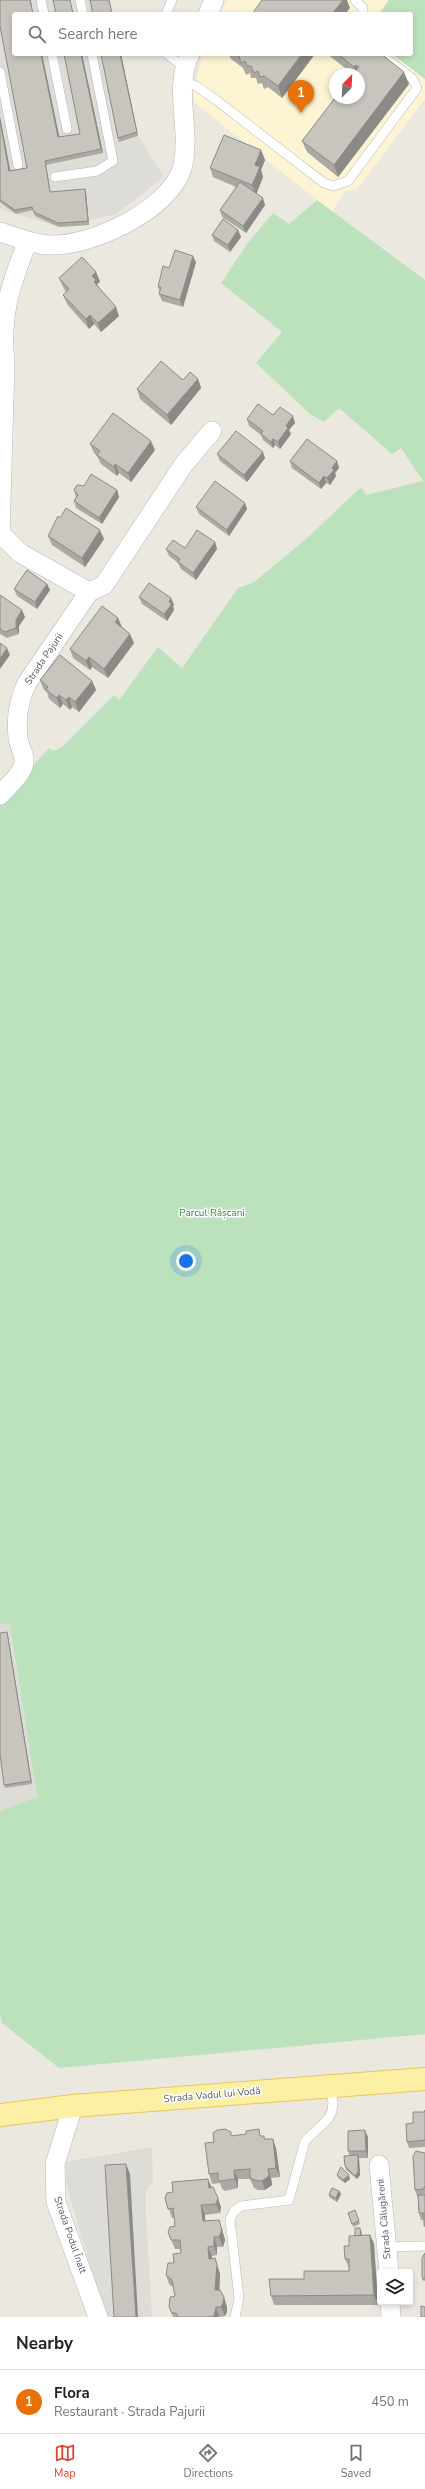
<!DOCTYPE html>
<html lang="en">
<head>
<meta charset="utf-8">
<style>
	:root { --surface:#fff; --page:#f6f6f6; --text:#222; --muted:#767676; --line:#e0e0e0; --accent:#e1422f }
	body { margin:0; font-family:"Nunito Sans",sans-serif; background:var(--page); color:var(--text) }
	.controls { position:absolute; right:12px; bottom:12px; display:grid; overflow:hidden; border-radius:4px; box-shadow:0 2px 6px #0003 }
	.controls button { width:36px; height:36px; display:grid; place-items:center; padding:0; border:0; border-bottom:1px solid var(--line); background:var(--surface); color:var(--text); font:20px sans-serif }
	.compass { position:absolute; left:329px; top:68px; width:36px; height:36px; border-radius:50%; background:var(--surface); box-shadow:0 2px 6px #0003; rotate:24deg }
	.you { position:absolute; left:186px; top:1261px; width:14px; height:14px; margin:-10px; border:3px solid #fff; border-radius:50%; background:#1a73e8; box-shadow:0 0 0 6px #1a73e833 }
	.badge { display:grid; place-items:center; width:26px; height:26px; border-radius:50%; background:var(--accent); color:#fff; font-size:13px; font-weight:700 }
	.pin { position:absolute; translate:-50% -33px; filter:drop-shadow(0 1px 2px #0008) }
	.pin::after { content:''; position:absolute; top:21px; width:14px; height:12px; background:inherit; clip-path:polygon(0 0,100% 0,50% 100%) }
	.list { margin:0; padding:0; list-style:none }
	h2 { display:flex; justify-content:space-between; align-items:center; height:52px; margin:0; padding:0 16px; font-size:17px }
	h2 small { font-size:13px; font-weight:400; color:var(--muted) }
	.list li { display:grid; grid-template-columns:26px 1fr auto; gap:12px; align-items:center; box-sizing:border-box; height:64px; padding:0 16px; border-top:1px solid var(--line) }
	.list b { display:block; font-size:15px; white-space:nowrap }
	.list p { margin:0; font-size:13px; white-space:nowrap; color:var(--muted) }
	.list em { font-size:13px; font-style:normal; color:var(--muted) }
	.icon { flex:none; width:22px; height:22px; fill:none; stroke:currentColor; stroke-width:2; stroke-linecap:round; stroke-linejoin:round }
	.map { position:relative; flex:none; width:425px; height:2317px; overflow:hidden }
	.search { position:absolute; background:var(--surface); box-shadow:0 2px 6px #0003; left:12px; right:12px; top:12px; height:44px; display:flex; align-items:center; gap:10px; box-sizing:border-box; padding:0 14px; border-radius:4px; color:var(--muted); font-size:15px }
	.sheet { height:116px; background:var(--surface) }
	nav { display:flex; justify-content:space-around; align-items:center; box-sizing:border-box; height:56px; border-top:1px solid var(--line); background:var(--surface); font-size:11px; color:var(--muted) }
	nav a { display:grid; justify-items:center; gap:2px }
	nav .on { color:var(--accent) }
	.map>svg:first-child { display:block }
	.commercial { fill:#fcf4d3; fill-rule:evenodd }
	.industrial { fill:#dedcd7 }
	.green { fill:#bce2bd }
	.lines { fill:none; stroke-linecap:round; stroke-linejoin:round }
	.lane-casing { stroke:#b5b7bc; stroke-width:10 }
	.street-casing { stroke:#b5b7bc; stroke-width:20 }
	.primary-casing { stroke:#ebc659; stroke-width:24 }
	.lane { stroke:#fff; stroke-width:9 }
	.street { stroke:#fff; stroke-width:19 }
	.primary { stroke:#fbf0a4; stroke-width:22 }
	.wall { fill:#aca9a4 }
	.shaded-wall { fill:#8c8a86 }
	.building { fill:#c8c5bf; stroke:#8c8a86 }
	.labels { text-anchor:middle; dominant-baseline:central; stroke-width:3; stroke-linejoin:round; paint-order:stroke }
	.street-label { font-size:10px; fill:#585b60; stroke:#fff }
	.park-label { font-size:10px; fill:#37803d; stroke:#fff }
</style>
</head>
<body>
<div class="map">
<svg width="425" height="2317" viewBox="0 0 425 2317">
	<rect width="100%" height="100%" fill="#ebe9df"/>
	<g class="commercial">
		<path d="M226,0h163l-10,14h-159z"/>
		<path d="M203,54h189l33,25v20l-68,90 -13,3 -12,20 -137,-109 -4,-14 4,-5zM335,74h24v24h-24z"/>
	</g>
	<g class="industrial">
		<path d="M0,0h110l3,14h-99v40h107l17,82 26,41 -48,37 -57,13 -59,-18z"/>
		<path d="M0,1623l10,2 27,173 -37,13z"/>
		<path d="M152,2147l1,38h-4l-4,11 7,121h-47l-38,-130 -2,-25z"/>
	</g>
	<g class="green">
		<path d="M389,0h36v79l-33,-25h19v-40h-32z"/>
		<path d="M317,200l108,80v1754l-366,34 -57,-45 -2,-8v-204l37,-14 -27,-172 -10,-2v-821l49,-54 4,3 9,-4 52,-52 5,5 39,-53 24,21 56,-80 16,-6 52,-43 55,-52 5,8 57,-14 -22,-33 -9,6 -53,-46 -15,14 -14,-8 -54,-51 26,-31 -61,-49 26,-39 26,-31 16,11z"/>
	</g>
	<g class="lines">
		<defs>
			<g id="lane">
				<path d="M41,0l3,14"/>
				<path d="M80,0l3,14"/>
				<path d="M355,0l8,8v6"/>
				<path d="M166,14l6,-14"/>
				<path d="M52,54l15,75"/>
				<path d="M167,54l17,13"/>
				<path d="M0,72l18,93"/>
				<path d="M182,81l14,5 20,14 108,83 9,3 15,-5 69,-93 -4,-9 -33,-25"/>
				<path d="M55,177l42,-6 16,-10 -21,-107"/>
				<path d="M387,2247l38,-1"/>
				<path d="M235,2317l4,-19 -9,-78 4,-9 7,-5 48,-6 16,-59 23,-22 4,-8 1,-8 -3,-17"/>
			</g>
			<g id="street">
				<path d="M208,14l6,-14"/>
				<path d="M0,232c17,5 31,12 49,13 42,2 124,-36 134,-80 8,-38 -10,-75 7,-111"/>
				<path d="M2,535l18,18 69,39"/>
				<path d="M0,538l5,-175c-5,-48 5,-77 22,-120"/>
				<path d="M0,795c7,-8 17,-16 22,-26 6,-12 -3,-20 -4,-32 -2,-18 1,-38 9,-54l62,-91 15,-7 80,-121 28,-33"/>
				<path d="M73,2106l-18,58 1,38 42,115"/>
				<path d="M379,2165l10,107"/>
				<path d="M390,2302l1,15"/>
			</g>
			<path id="primary" d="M0,2115l73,-9 352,-27"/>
		</defs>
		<use href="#lane" class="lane-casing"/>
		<use href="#street" class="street-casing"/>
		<use href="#primary" class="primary-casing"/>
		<use href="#lane" class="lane"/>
		<use href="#street" class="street"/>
		<use href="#primary" class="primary"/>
	</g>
	<g class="wall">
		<path d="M0,0h31l2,14h-19v40h28l17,83 21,-3 -16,-80h18l21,99 -57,12 4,27 35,-3 1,4 3,32 -30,2 -24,-11 -2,-6 -17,4 -16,-12v-85l10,54 17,-3 -27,-142z"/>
		<path d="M121,54l17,82 -19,6 -1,-4z"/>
		<path d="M229,54h86l-33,44 -14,-11 -4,2 -2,-6 -4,1 -2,-6h-5l-1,-5 -4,2 -3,-7 -12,-9z"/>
		<path d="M327,54h54l28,30 -71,93 -31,-25 -5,-11 57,-67h-6z"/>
		<path d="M261,150l4,10 -4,10 2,7 -7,17 9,11 -19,28 -24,-16 -2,-7 16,-23 -23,-10 -3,-9z"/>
		<path d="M238,230l3,7 -11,15 -16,-11 -2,-6z"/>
		<path d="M196,262l-13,45 -21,-6 -3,-7 1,-2 -2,-5 11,-19z"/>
		<path d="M96,272l4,10 -3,2 2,5 20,27 -18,16 -7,-8 -5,5 -22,-25 -4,-9 3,-3 -3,-5 -4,-9z"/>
		<path d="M198,379l3,9 -30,37 -31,-26 -3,-10 46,-9z"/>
		<path d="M273,415l22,8 -6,7 2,4 -11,15 -5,-4 -2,3 -10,-8 -2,-5 -12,-9 -2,-7z"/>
		<path d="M90,444l65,6 -24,32 -12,-9 -2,3 -16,-12 -4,-8 -3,-3z"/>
		<path d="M217,454l48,4 -18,24 -27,-21z"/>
		<path d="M290,461h47l2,7 -4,5 1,3 -6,9 -4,-2 -5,6 -29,-21z"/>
		<path d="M84,486l33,4 2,7 -17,27 -26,-16 -2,-7 2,-4 -2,-7z"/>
		<path d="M245,503l2,6 -18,27 -30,-22 -3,-7z"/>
		<path d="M60,518l44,21 -19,28 -33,-22 -4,-9z"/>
		<path d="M215,542l2,7 -21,31 -15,-11 -3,-6 -9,-7 -3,-7 19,-1z"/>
		<path d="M47,584l3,6 -13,19 -20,-13 -3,-7z"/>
		<path d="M0,595l25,22 -6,9v8l-12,4 -7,-4z"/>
		<path d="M139,597l32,1 3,7 -1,1 1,4 -7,11 -25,-17z"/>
		<path d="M118,618l4,9 12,16 -26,35 -16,-11 -2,3 -17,-12 -3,-9z"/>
		<path d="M40,680l52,1 4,9 -17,22 -7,-5 -2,3 -7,-6 -3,4 -11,-9 -2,-7 -3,-2z"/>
		<path d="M7,1632l1,4 24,148 -27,4 -1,-3z"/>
		<path d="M425,2110v37l-16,1 -2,-6 6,-19z"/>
		<path d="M232,2136h30l14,12 4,29 -9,1 1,7 -7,5h-7l-4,-2 -4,-9h-12v9l-13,3 -3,-2 -2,-6 -8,1 -3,-10 5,-32z"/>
		<path d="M368,2137v21h-9l1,17 -3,4 -11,-9 -1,-4 5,-10 -2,-5z"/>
		<path d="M425,2153v75l-1,-8h-3l-2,-7 -1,-14 -3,-9z"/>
		<path d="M337,2175l13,4 -5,4 -7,-5z"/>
		<path d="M211,2187l10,20 -1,6 -15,2v6l17,8 3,11 -2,7h-6v8l-5,1v3l3,-1 5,16 -1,16 8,17v5l-2,4 -6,1h-46l-4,-10 6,-11 -2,-9 -4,-3 -3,-9 15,-22 -1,-4h-5l-7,-17 7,-6 -1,-8h-2l-7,-20z"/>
		<path d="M339,2191l2,3 -4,8 -7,-4 -1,-3z"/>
		<path d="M355,2210l5,14 -7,3 -5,-14z"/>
		<path d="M362,2231v4h8l4,9 4,61h-104l-3,-9 33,-17 45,-8v-3l-4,-9 4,-13 6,-10z"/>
	</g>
	<g class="shaded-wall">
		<path d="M343,0h4l3,8 -5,6h-13z"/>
		<path d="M41,54h1l18,86 -2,-3z"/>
		<path d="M81,54h1l21,99 -2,-4z"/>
		<path d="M120,54h1l17,82 -1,-4z"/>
		<path d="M302,54h13l-33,44 -4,-12z"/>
		<path d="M356,65l3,9h-2l-3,-7z"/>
		<path d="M404,72l5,12 -71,93 -4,-12z"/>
		<path d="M0,117l11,57 -2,-3 -9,-51z"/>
		<path d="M261,150l4,10 -4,10 2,7 -7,18 -4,-10 3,-20z"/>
		<path d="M45,161l1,4 5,30 -1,-3z"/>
		<path d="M85,189l1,4 3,32 -1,-4z"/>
		<path d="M263,198l2,7 -19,28 -3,-7z"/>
		<path d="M238,230l3,7 -11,15 -2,-7z"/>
		<path d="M193,256l3,6 -13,45 -3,-7z"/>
		<path d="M96,272l4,10 -3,2 3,6 -6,-8 -2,-6z"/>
		<path d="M116,307l3,9 -18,16 -3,-9z"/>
		<path d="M90,315l4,9 -5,5 -3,-10z"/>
		<path d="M198,379l3,9 -30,37 -4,-10z"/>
		<path d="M293,416l2,7 -6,7 2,4 -11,15 -2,-7 8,-16z"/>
		<path d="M273,439l2,6 -2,3 -2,-6z"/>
		<path d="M151,441l4,9 -24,32 -3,-9z"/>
		<path d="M263,452l2,6 -18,24 -3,-7z"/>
		<path d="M337,461l2,7 -4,5 1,3 -6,9 -3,-7 5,-10z"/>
		<path d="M115,464l4,9 -2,3 -3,-9z"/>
		<path d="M324,476l2,7 -5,6 -2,-6z"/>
		<path d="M117,490l2,7 -17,27 -3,-6z"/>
		<path d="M245,503l2,6 -18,27 -2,-6z"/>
		<path d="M100,530l4,9 -19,28 -3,-9z"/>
		<path d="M215,542l2,7 -21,31 -3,-7z"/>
		<path d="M47,584l3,6 -13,19 -2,-7z"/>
		<path d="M171,598l3,7 -1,1 1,4 -7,11 -3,-7 5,-12z"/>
		<path d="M22,610l3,7 -6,9v8l-3,-6v-8z"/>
		<path d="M118,618l4,10 -7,-6z"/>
		<path d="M130,634l4,9 -26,35 -4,-9z"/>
		<path d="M7,648l3,7 -10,14v-10z"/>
		<path d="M89,657l3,10 -2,3 -4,-9z"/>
		<path d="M92,681l4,9 -17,22 -4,-10z"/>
		<path d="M59,695l4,9 -3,4 -3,-10z"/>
		<path d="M69,697l3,10 -2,3 -4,-10z"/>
		<path d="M7,1632l1,4 24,148 -1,-3z"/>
		<path d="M365,2130l3,7v21l-2,-7z"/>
		<path d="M273,2139l3,9 4,29 -4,-9z"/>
		<path d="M358,2155l1,4 1,16 -3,4 -2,-3z"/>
		<path d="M126,2164l4,10 8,143h-2z"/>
		<path d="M268,2169l3,9 1,7 -7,5 -3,-9z"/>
		<path d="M234,2170l4,9v9l-3,-9z"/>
		<path d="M349,2175l1,4 -5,4 -2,-3z"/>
		<path d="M208,2179l4,9h-3z"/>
		<path d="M339,2191l2,3 -4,8 -1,-4z"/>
		<path d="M218,2198l3,9 -1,6 -4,-9z"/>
		<path d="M201,2205l4,10 1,15 -3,-9z"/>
		<path d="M219,2220l6,20 -2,7 -4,-10z"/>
		<path d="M370,2235l4,9 4,61 -4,-10z"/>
		<path d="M214,2237l3,10v8l-3,-9z"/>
		<path d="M208,2247l4,9v12l-3,-9z"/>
		<path d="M217,2265l3,9 -1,25 -4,-9z"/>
		<path d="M224,2297l3,10v5l-2,4 -4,-9z"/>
		<path d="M216,2307l3,10h-5z"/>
	</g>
	<g class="building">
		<path d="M0,0h30l3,14h-19v40h27l17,83 22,-3 -16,-80h17l20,95 -56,12 5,31 35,-3 3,32 -30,2 -24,-11 -2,-5 -17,3 -15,-10v-80l9,51 18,-3 -27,-142z"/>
		<path d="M53,0h17l3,14h-17z"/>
		<path d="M90,0h19l3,14h-19z"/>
		<path d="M262,0h81l-11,14h-80z"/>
		<path d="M101,54h19l17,78 -19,6z"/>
		<path d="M236,54h66l-24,32 -14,-10 -4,1 -2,-6 -4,2 -3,-7h-4l-2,-5 -4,2 -2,-7z"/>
		<path d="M338,54h43l23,18 -70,93 -32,-24 33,-43h24v-24h-6l6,-7 -3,-2 -2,2z"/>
		<path d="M224,135l37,15 -6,15 5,2 -8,18 -42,-17z"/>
		<path d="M240,182l23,16 -20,28 -23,-16z"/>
		<path d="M223,219l15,11 -10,15 -16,-10z"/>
		<path d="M175,250l18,6 -13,44 -21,-6 2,-7h-3l5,-21 6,2z"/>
		<path d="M82,257l14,15 -4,4 4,4 -2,2 22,25 -18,16 -8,-8 -4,4 -23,-24 6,-6 -10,-11z"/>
		<path d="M161,361l22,19 7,-8 8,7 -31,36 -30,-26z"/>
		<path d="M258,404l15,11 7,-8 13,9 -7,10 2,2 -10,14 -5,-3 -2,3 -10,-8 2,-3 -16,-12z"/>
		<path d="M113,413l38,28 -23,32 -13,-9 -1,3 -17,-12 3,-4 -10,-7z"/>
		<path d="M236,431l27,21 -19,23 -27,-21z"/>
		<path d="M307,439l30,22 -5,7 2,2 -7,8 -3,-2 -5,7 -29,-22z"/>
		<path d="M91,474l26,16 -18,28 -25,-17 4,-6 -4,-5 3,-5 7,1z"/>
		<path d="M215,481l30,22 -18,27 -31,-23z"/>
		<path d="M66,508l34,22 -18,28 -34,-22 10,-20 2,2z"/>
		<path d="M197,530l18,12 -22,31 -15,-11 2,-3 -14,-10 7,-9 12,8z"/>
		<path d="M27,570l20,14 -12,18 -21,-13z"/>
		<path d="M149,583l22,15 -2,4 3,2 -8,10 -25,-17z"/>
		<path d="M0,595l22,15 -6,10v8l-11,4 -5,-3z"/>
		<path d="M102,606l16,12 -3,4 15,12 -26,35 -15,-12 -3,4 -16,-12z"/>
		<path d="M0,643l7,5 -7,11z"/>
		<path d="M60,655l32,26 -17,21 -6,-5 -3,3 -7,-5 -2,3 -11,-8 2,-3 -8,-7z"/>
		<path d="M7,1632l24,149 -27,4 -4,-31v-121z"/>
		<path d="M425,2110v30l-18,2 -1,-18 7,-1v-11h11z"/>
		<path d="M225,2129l6,3v4l15,-2v-3l13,-2 1,7h4v3h9l3,29 -8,1 1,7 -7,5 -7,-1 -5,-2v-9l-16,1 1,9 -14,2 -3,-1v-7l-9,1 -4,-31 9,-1 -1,-9 4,-3z"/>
		<path d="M365,2130l1,21h-18v-20z"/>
		<path d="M416,2151l9,2v34h-1v2l-9,1 -2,-34z"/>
		<path d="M358,2155v17l-3,4 -10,-10 -1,-10z"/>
		<path d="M126,2164l10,153h-22l-9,-152z"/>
		<path d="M341,2167l8,8 -6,5 -6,-5z"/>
		<path d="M208,2179l1,9 4,-1 5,11 -2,6 -15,1 2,16 16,-1 3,10 -3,7h-5v9l-6,1 1,12 6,-1 2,7 -2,25h5l4,7 -1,6 -2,4h-5l-2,9 -7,1h-29l-2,-4h-4l-3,-6 1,-10 5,-1 -3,-16 -6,-5 2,-12h6l-1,-9 8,-1 -1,-13h-9l-3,-8 2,-5 5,-1 -2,-18 -5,1 -3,-11 2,-5 6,-1 -1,-10z"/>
		<path d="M332,2188l7,3 -3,7 -7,-3z"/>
		<path d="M418,2195h7v31h-1v-13h-5z"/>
		<path d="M355,2210l4,11 -7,3 -4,-11z"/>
		<path d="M355,2228h5l1,7 -6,1z"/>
		<path d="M370,2235l4,60 -103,1 -2,-17h35v-8h45v-12h-4l-1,-13h5v-10z"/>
		<path d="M425,2253v27h-2l-1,-4v-18z"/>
		<path d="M421,2306l4,1v10h-4z"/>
	</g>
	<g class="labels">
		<g class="street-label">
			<text transform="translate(44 659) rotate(-56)">Strada Pajurii</text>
			<text transform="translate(212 2095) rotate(-5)">Strada Vadul lui Vodă</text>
			<text transform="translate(384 2219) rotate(-95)">Strada Călugăreni</text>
			<text transform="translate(70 2235) rotate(71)">Strada Podul Înalt</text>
		</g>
		<g class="park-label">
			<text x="212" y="1213">Parcul Râșcani</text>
		</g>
	</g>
</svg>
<div class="controls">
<button><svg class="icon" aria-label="layers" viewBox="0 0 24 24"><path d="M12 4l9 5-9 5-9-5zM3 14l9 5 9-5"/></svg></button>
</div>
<svg class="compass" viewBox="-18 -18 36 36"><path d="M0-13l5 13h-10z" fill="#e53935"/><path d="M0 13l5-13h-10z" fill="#767676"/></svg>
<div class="you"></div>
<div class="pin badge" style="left:301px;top:113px;background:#e8710a">1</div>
<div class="search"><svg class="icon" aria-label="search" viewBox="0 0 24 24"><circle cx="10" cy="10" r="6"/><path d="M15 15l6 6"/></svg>Search here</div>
</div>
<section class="sheet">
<h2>Nearby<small></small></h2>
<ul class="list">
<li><span class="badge" style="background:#e8710a">1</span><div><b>Flora</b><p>Restaurant · Strada Pajurii</p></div><em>450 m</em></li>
</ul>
</section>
<nav>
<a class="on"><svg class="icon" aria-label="map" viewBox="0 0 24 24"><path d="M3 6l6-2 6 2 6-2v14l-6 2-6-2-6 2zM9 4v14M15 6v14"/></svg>Map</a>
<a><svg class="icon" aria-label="directions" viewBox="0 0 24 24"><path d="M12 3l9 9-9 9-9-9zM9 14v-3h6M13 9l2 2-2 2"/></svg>Directions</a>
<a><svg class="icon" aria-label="saved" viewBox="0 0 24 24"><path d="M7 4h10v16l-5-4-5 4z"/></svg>Saved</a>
</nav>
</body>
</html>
